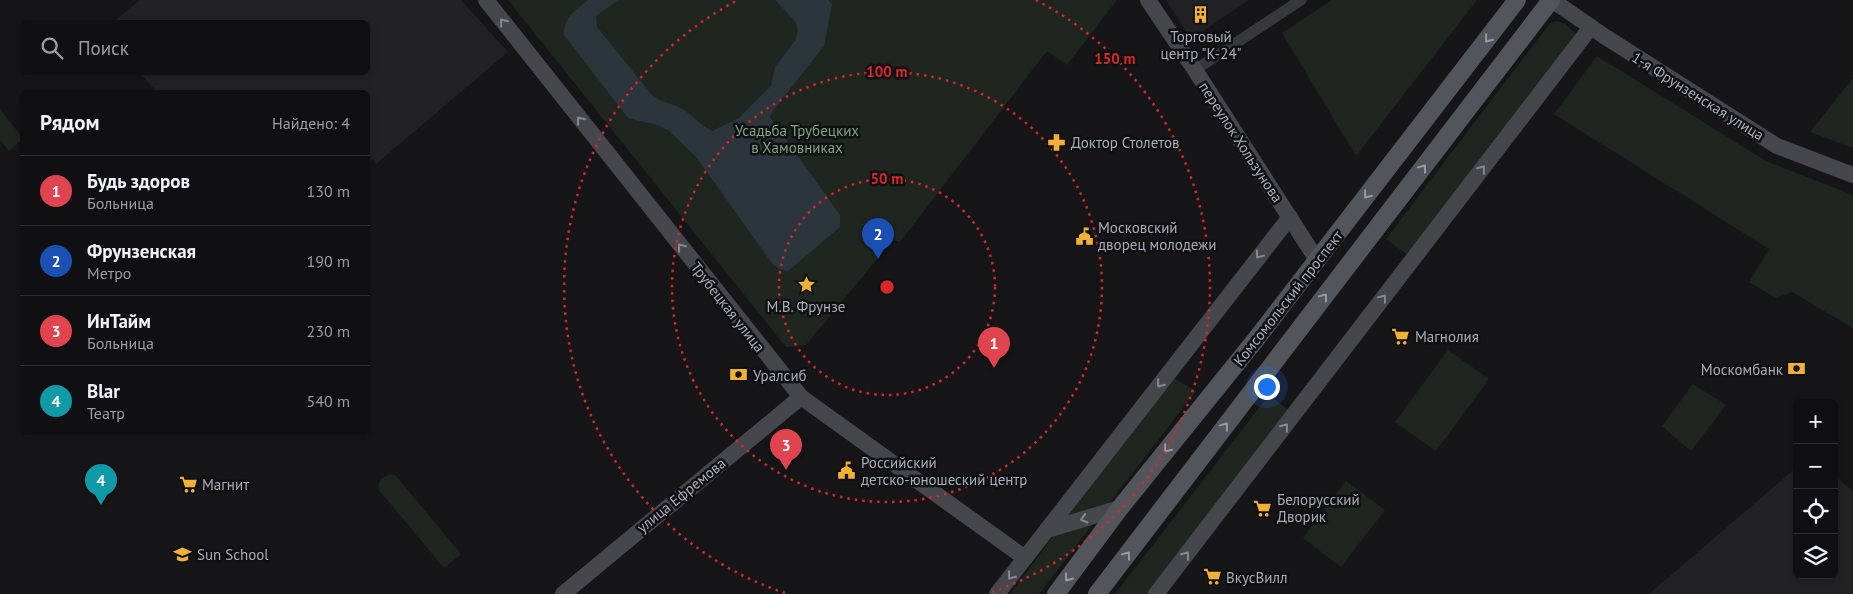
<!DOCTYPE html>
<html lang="ru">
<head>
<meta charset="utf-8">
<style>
	:root { --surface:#101012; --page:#19191b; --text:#f1f3f6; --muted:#9c9d9f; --line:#303032; --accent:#f2b134 }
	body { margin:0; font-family:"PT Sans",sans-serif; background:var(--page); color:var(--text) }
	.controls { position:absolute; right:15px; bottom:15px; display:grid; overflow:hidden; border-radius:8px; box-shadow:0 2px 8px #0003 }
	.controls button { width:45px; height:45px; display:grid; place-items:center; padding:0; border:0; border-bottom:1px solid var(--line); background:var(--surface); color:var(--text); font:25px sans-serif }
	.you { position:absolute; left:1266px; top:386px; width:18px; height:18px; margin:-12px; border:4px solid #fff; border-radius:50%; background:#1a73e8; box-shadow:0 0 0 8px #1a73e833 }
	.badge { display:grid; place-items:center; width:32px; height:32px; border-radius:50%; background:var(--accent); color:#fff; font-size:16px; font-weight:700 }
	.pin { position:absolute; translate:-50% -41px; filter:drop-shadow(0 1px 2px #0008) }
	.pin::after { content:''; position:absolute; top:26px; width:18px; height:15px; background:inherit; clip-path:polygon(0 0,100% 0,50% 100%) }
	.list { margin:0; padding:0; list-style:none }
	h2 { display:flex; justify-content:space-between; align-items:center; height:65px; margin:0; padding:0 20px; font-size:21px }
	h2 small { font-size:16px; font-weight:400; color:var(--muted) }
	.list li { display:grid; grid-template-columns:32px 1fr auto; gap:15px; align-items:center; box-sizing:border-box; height:70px; padding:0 20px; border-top:1px solid var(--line) }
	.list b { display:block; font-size:19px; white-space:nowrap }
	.list p { margin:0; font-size:16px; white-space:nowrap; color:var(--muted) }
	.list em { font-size:16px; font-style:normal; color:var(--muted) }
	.icon { flex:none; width:28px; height:28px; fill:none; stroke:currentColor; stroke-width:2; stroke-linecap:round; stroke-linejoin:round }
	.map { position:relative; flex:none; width:1853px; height:594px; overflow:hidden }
	.search { position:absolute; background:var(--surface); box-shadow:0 2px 8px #0003; left:20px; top:20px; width:350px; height:55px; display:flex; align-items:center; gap:12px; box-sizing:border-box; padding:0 18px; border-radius:8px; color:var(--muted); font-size:19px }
	.panel { position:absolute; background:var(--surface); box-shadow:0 2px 8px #0003; left:20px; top:90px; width:350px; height:345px; border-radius:8px }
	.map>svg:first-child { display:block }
	.built { fill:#222225 }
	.green { fill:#1e261f }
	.water { fill:#2c353c }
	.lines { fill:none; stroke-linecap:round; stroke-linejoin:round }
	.street { stroke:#37383d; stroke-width:11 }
	.secondary { stroke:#45474d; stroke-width:16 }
	.primary { stroke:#53555c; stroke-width:18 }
	.oneway { stroke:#858993 }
	.oneway2 { stroke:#979ba6 }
	.ring { fill:none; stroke:#d62828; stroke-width:2.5; stroke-dasharray:2.5 5 }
	.labels { text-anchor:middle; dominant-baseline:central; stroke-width:5; stroke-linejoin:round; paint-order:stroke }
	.poi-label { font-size:15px; fill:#a8adb8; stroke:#111113; text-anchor:start }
	.street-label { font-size:15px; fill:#a8adb8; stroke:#111113 }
	.park-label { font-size:15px; fill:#7fa381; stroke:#111113 }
	.centre { fill:#d62828; stroke:#111113; stroke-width:2.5 }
	.ring-label { font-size:15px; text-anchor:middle; font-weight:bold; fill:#d62828; stroke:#111113; stroke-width:5; stroke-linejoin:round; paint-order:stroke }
</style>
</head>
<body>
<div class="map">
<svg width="1853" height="594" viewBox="0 0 1853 594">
	<rect width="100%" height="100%" fill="#161618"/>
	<g class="built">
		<path d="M140,0h321l47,52 -132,112 -4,-5 -4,4v-71h-211l-17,-19 228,-1v-50h-255z"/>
		<path d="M1166,0h83l-58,39z"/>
		<path d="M1797,467v108h37v-100l19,16v103h-204z"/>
	</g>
	<g class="green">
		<path d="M508,0h609l-50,65 -20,-14 -147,191 -7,-2 -87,105 -20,2z"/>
		<path d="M1332,0h145l-121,156 -74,-123z"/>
		<path d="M1557,21l8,3 11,10 -167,222 -23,-17 164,-216z"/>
		<path d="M1597,56l169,105 87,34v133l-61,-36 -16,6 -27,-16 20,-33 -215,-135z"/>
		<path d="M1853,78v70l-43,-16z"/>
		<path d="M0,109l22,28v3l-13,11 -9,-11z"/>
		<path d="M1448,350l41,29 -53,72 -41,-29z"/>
		<path d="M1172,377l24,14 -157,203h-29z"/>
		<path d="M1693,384l33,21 -35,46 -29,-25z"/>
		<path d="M1269,395l21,16 -140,183h-35z"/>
		<path d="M390,474l5,1 66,79 -17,14 -65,-78 -1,-4 3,-7z"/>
		<path d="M1346,481l39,29 -44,57 -38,-29z"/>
	</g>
	<path class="water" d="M588,0h30l-22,16 1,11 55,68c10,8 20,8 30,14 11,6 18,16 30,22l27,-13 32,-32 4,-19 21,-28 2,-9 -3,-9 -20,-21h53l4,4 -8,42 -49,62 -5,9 70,98v12l-52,44 -9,-2 -8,-7 -74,-104 -29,-28 -11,-5 -29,-7 -64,-83c-1,-17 12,-25 24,-35z"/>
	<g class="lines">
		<path class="street" d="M1195,70l106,-70"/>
		<g class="secondary">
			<path d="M486,0l315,397 224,161"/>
			<path d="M1148,0l47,70 122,190"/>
			<path d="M1552,0l52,36 173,110 76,29"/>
			<path d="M1047,530l73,-22"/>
			<path d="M563,594l238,-197"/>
			<path d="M997,594l293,-377"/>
			<path d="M1156,594l435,-567"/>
		</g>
		<g class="primary">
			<path d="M1056,594l64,-86 137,-170 260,-338"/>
			<path d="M1097,594l454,-594"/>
		</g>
	</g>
	<defs><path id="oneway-chevron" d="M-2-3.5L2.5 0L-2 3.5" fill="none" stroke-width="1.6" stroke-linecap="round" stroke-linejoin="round" transform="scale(1.25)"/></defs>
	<g class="oneway">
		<use href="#oneway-chevron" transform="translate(503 22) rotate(-128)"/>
		<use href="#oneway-chevron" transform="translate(580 120) rotate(-128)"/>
		<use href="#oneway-chevron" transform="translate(1482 169) rotate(-52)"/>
		<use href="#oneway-chevron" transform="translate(681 247) rotate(-128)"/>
		<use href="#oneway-chevron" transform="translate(1259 255) rotate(127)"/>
		<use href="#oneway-chevron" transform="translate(1383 298) rotate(-53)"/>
		<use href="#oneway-chevron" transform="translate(1160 384) rotate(128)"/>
		<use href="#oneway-chevron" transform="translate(1285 427) rotate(-52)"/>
		<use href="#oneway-chevron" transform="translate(1084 519) rotate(163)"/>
		<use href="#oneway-chevron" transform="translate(1186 555) rotate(-52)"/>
		<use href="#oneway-chevron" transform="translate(1011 576) rotate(128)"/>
	</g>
	<g class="oneway2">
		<use href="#oneway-chevron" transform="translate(1488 39) rotate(128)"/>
		<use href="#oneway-chevron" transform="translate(1423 168) rotate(-53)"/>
		<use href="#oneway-chevron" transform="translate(1367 195) rotate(128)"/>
		<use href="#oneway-chevron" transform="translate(1324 297) rotate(-53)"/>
		<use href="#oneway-chevron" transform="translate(1225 426) rotate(-53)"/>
		<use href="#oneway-chevron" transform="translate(1167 449) rotate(129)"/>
		<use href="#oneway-chevron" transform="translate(1127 555) rotate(-53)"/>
		<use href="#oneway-chevron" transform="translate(1068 578) rotate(126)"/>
	</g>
	<g class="ring">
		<circle cx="887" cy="287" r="108"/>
		<circle cx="887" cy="287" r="215"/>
		<path d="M785 593A323 323 0 0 1 738 0M1036 0A323 323 0 0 1 989 593"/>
	</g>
	<defs>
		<symbol id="building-bare" viewBox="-9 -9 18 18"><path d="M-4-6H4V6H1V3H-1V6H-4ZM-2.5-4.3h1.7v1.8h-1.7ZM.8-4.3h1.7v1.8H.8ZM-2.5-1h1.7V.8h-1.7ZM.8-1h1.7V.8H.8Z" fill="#f2b134" stroke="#111113" stroke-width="2.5" paint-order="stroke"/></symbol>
		<symbol id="pharmacy-bare" viewBox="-9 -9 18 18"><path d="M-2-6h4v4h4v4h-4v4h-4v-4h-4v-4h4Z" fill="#f2b134" stroke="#111113" stroke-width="2.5" paint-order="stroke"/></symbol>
		<symbol id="civic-bare" viewBox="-9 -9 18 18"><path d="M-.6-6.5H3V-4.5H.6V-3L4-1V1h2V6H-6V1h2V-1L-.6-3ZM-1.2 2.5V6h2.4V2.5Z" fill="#f2b134" stroke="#111113" stroke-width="2.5" paint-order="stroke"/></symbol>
		<symbol id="sight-bare" viewBox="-9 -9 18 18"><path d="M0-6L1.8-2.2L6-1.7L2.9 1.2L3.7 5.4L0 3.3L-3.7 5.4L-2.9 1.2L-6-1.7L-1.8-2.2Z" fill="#f2b134" stroke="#111113" stroke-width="2.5" paint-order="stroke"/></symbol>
		<symbol id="supermarket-bare" viewBox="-9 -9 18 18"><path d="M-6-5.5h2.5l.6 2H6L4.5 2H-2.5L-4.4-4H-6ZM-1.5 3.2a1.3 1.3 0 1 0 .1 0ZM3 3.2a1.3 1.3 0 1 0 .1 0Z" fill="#f2b134" stroke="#111113" stroke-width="2.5" paint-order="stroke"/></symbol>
		<symbol id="bank-bare" viewBox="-9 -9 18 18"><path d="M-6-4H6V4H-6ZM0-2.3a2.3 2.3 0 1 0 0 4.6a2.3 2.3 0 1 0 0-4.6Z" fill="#f2b134" stroke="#111113" stroke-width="2.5" paint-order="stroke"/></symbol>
		<symbol id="school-bare" viewBox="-9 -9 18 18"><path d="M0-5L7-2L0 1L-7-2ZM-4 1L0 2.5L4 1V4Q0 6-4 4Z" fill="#f2b134" stroke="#111113" stroke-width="2.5" paint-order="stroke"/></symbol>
	</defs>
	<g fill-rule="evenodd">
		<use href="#building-bare" x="1188" y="2" width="25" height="25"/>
		<use href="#pharmacy-bare" x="1044" y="130" width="25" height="25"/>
		<use href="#civic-bare" x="1072" y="224" width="25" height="25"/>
		<use href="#sight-bare" x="794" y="272" width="25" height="25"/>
		<use href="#supermarket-bare" x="1388" y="324" width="25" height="25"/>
		<use href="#bank-bare" x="1784" y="356" width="25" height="25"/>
		<use href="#bank-bare" x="726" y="362" width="25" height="25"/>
		<use href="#civic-bare" x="834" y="458" width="25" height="25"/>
		<use href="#supermarket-bare" x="176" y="472" width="25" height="25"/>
		<use href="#supermarket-bare" x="1250" y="496" width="25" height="25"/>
		<use href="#school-bare" x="170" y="542" width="25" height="25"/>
		<use href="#supermarket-bare" x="1200" y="564" width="25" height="25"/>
	</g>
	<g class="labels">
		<g class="poi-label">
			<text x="1201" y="36" text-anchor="middle">Торговый<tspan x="1201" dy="17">центр "К-24"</tspan></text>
			<text x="1071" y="142">Доктор Столетов</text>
			<text x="1098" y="227">Московский<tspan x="1098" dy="17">дворец молодежи</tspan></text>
			<text x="806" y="306" text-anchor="middle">М.В. Фрунзе</text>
			<text x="1415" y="336">Магнолия</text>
			<text x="1783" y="369" text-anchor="end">Москомбанк</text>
			<text x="753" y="375">Уралсиб</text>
			<text x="861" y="462">Российский<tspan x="861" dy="17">детско-юношеский центр</tspan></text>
			<text x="202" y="484">Магнит</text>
			<text x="1277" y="499">Белорусский<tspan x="1277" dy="17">Дворик</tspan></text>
			<text x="197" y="554">Sun School</text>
			<text x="1226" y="577">ВкусВилл</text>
		</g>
		<g class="street-label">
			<text transform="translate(1698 96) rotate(32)">1-я Фрунзенская улица</text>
			<text transform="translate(1241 142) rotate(57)">переулок Хользунова</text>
			<text transform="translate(1288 298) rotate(-52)">Комсомольский проспект</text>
			<text transform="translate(728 307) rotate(52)">Трубецкая улица</text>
			<text transform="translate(681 495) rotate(-39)">улица Ефремова</text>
		</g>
		<g class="park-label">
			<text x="797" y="130">Усадьба Трубецких<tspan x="797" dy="17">в Хамовниках</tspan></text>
		</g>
	</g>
	<circle cx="887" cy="287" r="8" class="centre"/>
	<g class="ring-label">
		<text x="1115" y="64">150 m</text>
		<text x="887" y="77">100 m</text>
		<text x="887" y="184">50 m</text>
	</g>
</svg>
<div class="controls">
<button>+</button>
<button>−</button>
<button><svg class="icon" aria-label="locate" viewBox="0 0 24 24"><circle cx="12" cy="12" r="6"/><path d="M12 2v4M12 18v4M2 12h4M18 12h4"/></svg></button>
<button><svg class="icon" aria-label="layers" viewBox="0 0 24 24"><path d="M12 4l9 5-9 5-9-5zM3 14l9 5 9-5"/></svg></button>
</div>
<div class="you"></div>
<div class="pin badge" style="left:994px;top:368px;background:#e0444e">1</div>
<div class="pin badge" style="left:878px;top:259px;background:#1a4fb4">2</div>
<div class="pin badge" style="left:786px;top:470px;background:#e0444e">3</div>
<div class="pin badge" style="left:101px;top:505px;background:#0f9aa8">4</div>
<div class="search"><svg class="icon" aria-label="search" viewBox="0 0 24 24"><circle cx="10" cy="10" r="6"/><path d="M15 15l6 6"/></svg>Поиск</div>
<section class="panel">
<h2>Рядом<small>Найдено: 4</small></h2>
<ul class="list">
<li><span class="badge" style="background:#e0444e">1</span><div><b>Будь здоров</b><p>Больница</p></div><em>130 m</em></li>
<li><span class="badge" style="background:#1a4fb4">2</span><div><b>Фрунзенская</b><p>Метро</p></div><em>190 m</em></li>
<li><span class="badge" style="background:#e0444e">3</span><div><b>ИнТайм</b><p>Больница</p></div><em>230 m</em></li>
<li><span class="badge" style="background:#0f9aa8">4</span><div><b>Blar</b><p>Театр</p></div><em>540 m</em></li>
</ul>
</section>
</div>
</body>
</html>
